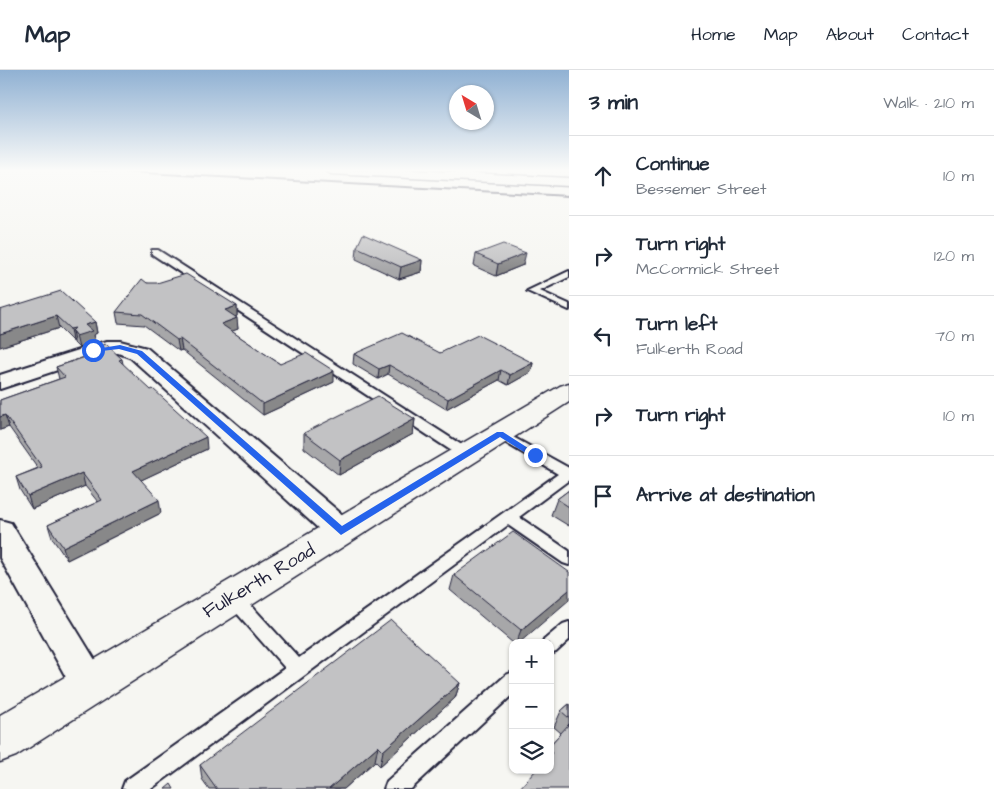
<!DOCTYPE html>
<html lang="en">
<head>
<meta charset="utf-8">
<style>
	:root { --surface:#fff; --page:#f2f2f3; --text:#1f2937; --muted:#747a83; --line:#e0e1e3 }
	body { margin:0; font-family:"Architects Daughter",sans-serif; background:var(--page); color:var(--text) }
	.controls { position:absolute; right:15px; bottom:15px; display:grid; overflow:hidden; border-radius:10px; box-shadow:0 1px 4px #0004 }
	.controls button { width:45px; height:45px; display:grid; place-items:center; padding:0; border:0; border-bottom:1px solid var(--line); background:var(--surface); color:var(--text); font:25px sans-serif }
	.compass { position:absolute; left:449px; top:15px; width:45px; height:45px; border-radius:50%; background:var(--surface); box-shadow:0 1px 4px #0004; rotate:322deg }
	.stop { position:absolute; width:15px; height:15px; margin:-11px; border:4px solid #2563eb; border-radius:50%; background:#fff }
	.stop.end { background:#2563eb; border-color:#fff; box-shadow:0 1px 5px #0008 }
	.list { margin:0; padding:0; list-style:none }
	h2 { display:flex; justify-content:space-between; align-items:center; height:65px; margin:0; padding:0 20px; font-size:21px }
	h2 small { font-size:16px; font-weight:400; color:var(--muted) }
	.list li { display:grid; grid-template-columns:32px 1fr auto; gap:15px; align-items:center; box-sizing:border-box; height:80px; padding:0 20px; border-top:1px solid var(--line) }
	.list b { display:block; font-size:19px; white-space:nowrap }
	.list p { margin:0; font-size:16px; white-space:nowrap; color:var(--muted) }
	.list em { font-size:16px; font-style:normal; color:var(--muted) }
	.icon { flex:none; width:28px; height:28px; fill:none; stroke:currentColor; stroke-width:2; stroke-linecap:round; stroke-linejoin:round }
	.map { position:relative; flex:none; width:569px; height:719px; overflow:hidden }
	header { display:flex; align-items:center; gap:30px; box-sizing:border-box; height:70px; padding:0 25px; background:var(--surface); border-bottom:1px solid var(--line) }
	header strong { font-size:24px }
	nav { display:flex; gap:28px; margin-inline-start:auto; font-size:18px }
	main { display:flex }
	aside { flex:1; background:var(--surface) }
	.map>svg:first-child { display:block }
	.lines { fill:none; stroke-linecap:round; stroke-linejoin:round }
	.lane-casing { stroke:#22223b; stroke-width:4 }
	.street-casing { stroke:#22223b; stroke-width:4 }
	.secondary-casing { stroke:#22223b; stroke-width:3 }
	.lane { fill:#f6f6f2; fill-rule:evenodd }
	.street { fill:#f6f6f2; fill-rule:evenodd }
	.secondary { fill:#f6f6f2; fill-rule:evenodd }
	.rail { stroke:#22223b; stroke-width:2 }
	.wall { fill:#a7a7a9; stroke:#22223b }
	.shaded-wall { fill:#888889; stroke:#22223b }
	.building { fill:#c2c2c4; stroke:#22223b }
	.route { fill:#2563eb }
	.labels { text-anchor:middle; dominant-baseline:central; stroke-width:5; stroke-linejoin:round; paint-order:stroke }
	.near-street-label { font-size:19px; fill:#22223b; stroke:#f6f6f2 }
</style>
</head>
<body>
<header>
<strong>Map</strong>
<nav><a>Home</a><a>Map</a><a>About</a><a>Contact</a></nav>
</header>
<main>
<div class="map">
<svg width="569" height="719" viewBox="0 0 569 719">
	<rect width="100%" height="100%" fill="#f6f6f2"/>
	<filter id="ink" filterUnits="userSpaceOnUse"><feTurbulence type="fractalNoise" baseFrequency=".02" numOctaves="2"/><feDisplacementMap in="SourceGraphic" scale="10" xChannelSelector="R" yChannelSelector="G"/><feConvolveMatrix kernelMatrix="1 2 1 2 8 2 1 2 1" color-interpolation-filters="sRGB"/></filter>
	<g filter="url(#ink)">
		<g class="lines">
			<defs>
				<g id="lane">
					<path d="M152,180h6l313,201 2,3 -2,3h-10l-309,-203z"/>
					<path d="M569,201v6l-29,14 29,13v6l-42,-19z"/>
					<path d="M500,360l69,38v12l-50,37 50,34v14l-6,-2 -55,-38 -357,264h-29l3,-8 160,-113 -58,-66 -2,-5 2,-5 6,-2 6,2 60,66 259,-184 -62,-37 -2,-3z"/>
					<path d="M569,552v18l-13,12 -6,2v-11h-7l1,-3 19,-16z"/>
					<path d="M513,602v22l-102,95h-27l3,-8 119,-106z"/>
				</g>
				<g id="street">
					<path d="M107,271h13l27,7 205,175 4,8 -4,8 -11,3 -11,-3 -199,-181 -13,-5h-9l-109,36v-14z"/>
					<path d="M0,450l11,3 92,150 6,12 -6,12 -13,5 -13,-5 -77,-139z"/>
				</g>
				<g id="secondary">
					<path d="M324,100h87l158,8v8l-238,-12z"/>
					<path d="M569,313v19l-553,354 -16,6v-47l560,-329z"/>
				</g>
			</defs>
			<use href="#lane" class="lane-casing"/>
			<use href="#street" class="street-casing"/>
			<use href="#secondary" class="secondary-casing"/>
			<use href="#lane" class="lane"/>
			<use href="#street" class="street"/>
			<use href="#secondary" class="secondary"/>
			<path class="rail" d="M91,100l478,26"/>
		</g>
		<g class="wall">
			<path d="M357,177l65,13 -1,12 -22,7 -43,-20z"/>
			<path d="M476,184l47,11 -27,11 -22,-10z"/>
			<path d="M147,213l90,23v10l-1,1 2,12 -7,2 49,33 54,18 -71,33 -81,-65 -3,1 -35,-26 -26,-2 -2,-11z"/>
			<path d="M0,240l95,12 2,11 -4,2 2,8 -16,5 -5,-5v-2h-2l-13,-13 -59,19z"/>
			<path d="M89,280l33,9 1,5 84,85 -66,31 20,33 -94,47 -15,-22 -4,-13 50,-23 -13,-16 -53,23 -12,-19 -4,-13 22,-9 -29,-41 -9,3v-30l59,-21 -3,-12 34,-12z"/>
			<path d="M440,283l93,10 -2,9 -23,13 -9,-5 -53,29 -58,-35 -10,5 -25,-15 1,-10z"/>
			<path d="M415,349l-2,15 -74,41 -35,-27v-15z"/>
			<path d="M569,420v36l-18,-11 6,-16z"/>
			<path d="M569,502l-50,71h-6l-63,-53 4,-15z"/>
			<path d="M460,613l-5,15 -75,68 -5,-5 -31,28h-135l-7,-10 -2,-14z"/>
			<path d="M569,634v85l-19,-19v-25l11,-12 -7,-6 7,-16z"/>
		</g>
		<g class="shaded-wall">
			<path d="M526,183l-3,12 -27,11 2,-12z"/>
			<path d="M422,190l-1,12 -22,7 2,-12z"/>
			<path d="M237,236v10l-11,5 -1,-11z"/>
			<path d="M56,246l3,12 -59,19v-13z"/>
			<path d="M237,248l1,11 -16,6 -1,-11z"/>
			<path d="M95,252l2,11 -4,2 2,8 -16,5 -3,-12 -4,-5 2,10h-2l-2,-12z"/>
			<path d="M180,269l2,11 -3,1 -2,-11z"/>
			<path d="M533,293l-2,9 -23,13 2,-10z"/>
			<path d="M389,295l-1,9 -10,5 1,-10z"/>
			<path d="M501,300l-2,10 -53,29 2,-10z"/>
			<path d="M334,301v11l-71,33v-11z"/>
			<path d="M5,345l4,12 -9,3v-13z"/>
			<path d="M415,349l-2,15 -74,41 1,-15z"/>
			<path d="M206,367l1,12 -72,34 -2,-12z"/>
			<path d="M82,403l3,13 -53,23 -4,-13z"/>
			<path d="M159,430l2,13 -94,47 -4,-13z"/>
			<path d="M569,520v10l-50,43h-3l5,-13z"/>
			<path d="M460,613l-5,15 -75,68 3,-15z"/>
			<path d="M378,676l-3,15 -31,28h-15z"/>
		</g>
		<g class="building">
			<path d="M363,164l59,26 -21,7 -44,-20z"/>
			<path d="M503,174l23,9 -28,11 -22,-10z"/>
			<path d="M186,204l51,32 -12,4 12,8 -16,6 59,40 26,-11 28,18 -71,33 -83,-65 -3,1 -35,-26 -26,-2 26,-33 5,4h10z"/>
			<path d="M61,221l34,31 -10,3 7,6 -16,5 -4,-5 3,-3 -5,1 -14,-13 -56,18v-24z"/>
			<path d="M402,263l38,20 38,-18 55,28 -23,12 -9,-5 -53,29 -59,-34 -10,4 -25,-15z"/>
			<path d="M106,274l16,15 -3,1 32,30 2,-1 53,48 -73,34 26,29 -96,47 -15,-22 54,-25 -20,-27 -54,23 -12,-19 26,-10 -37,-52 -5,2v-17l65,-23 -9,-10 38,-13 -5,-4z"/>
			<path d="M378,326l37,23 -75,41 -36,-27z"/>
			<path d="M569,420v17l-12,-8z"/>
			<path d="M513,462l56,40v18l-48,40 -67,-55z"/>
			<path d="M391,550l69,63 -77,68 -5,-5 -49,43h-112l-17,-24z"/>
			<path d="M569,634v14l-8,-7z"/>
			<path d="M569,654v65h-50l17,-19h14v-15l2,-2 -2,-2v-6z"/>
			<path d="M171,714l3,5h-9z"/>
		</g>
	</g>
	<linearGradient id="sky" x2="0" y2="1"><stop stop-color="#90b1d3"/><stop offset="0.5" stop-color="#fbfbf9"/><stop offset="1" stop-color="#fbfbf9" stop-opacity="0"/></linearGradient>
	<rect width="569" height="201" fill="url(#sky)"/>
	<path class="route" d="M120,275l22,6 200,175 155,-94h6l36,23 -1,2h-6l-32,-20 -159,98 -204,-181 -18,-5 -26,3 -3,-2z"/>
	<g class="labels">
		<g class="near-street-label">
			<text transform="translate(259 511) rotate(-31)">Fulkerth Road</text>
		</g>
	</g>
</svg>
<div class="controls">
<button>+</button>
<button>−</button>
<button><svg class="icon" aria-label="layers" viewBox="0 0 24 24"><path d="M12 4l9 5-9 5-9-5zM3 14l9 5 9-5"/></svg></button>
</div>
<svg class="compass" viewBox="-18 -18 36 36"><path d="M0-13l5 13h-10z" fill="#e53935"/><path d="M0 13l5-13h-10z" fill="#747a83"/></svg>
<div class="stop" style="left:93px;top:280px"></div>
<div class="stop end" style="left:535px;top:385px"></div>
</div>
<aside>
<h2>3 min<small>Walk · 210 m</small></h2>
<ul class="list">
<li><svg class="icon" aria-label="ahead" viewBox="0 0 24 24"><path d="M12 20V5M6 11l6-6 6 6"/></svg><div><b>Continue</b><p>Bessemer Street</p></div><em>10 m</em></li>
<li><svg class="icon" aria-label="right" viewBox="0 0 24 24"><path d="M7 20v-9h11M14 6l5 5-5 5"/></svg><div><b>Turn right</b><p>McCormick Street</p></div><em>120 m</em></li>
<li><svg class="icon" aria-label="left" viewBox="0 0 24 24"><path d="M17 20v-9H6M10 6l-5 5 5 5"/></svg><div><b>Turn left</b><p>Fulkerth Road</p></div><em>70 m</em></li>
<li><svg class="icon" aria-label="right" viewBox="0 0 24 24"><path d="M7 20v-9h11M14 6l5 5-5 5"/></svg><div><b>Turn right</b></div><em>10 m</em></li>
<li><svg class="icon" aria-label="arrive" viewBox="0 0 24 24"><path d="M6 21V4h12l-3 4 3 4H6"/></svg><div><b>Arrive at destination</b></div></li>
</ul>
</aside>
</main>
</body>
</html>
